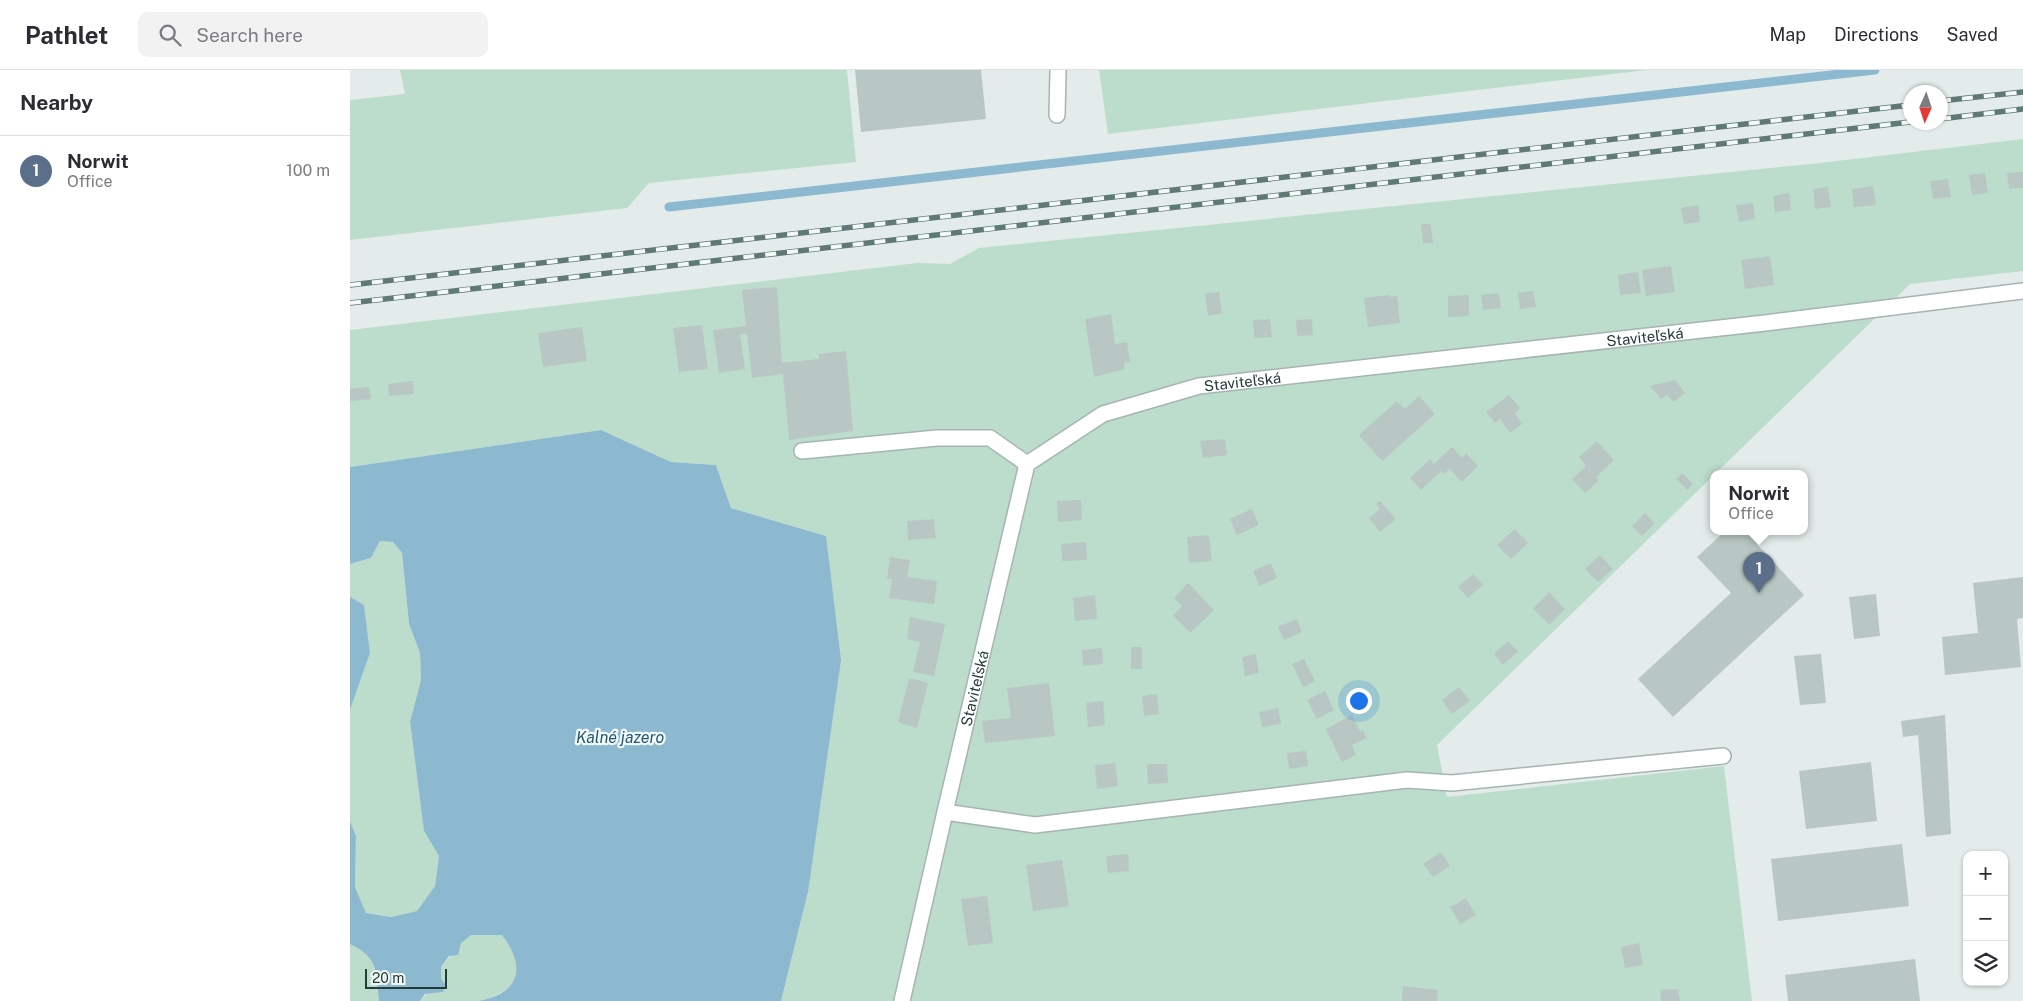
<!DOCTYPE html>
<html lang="en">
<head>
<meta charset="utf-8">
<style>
	:root { --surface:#fff; --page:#f2f2f3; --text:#2b2b33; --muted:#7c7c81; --line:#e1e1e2; --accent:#1a73e8 }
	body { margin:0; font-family:"Public Sans",sans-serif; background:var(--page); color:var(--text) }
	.controls { position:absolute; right:15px; bottom:15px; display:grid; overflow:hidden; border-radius:10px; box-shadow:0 1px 4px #0004 }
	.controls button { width:45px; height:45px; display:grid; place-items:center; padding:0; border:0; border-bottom:1px solid var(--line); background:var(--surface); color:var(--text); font:25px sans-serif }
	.compass { position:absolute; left:1553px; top:15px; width:45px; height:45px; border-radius:50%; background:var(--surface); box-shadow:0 1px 4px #0004; rotate:183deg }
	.scale { position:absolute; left:15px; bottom:12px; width:82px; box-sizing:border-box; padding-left:5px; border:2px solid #233d3b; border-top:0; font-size:14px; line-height:18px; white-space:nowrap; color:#233d3b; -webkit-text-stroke:4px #f3f9f7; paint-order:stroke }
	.you { position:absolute; left:1008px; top:630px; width:18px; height:18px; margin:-12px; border:4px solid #fff; border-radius:50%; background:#1a73e8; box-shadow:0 0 0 8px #1a73e833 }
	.badge { display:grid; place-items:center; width:32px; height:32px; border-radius:50%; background:var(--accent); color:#fff; font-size:16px; font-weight:700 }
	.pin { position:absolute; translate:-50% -41px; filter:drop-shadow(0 1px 2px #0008) }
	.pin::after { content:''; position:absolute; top:26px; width:18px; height:15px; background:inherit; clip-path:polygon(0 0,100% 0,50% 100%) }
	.popup { position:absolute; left:1360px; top:400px; width:98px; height:65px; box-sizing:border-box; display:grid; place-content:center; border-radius:10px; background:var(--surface); filter:drop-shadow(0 1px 4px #0005); font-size:16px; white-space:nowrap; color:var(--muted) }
	.popup b { font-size:19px; color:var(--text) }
	.popup::after { content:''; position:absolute; left:50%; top:100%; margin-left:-10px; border:10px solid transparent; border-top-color:var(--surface) }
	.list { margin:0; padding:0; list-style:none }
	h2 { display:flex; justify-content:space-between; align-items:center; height:65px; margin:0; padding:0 20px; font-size:21px }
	h2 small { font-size:16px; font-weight:400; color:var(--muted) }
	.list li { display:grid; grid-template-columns:32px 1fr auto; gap:15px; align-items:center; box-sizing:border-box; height:70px; padding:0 20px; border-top:1px solid var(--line) }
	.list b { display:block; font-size:19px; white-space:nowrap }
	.list p { margin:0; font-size:16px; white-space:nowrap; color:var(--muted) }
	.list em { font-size:16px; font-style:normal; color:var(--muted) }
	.icon { flex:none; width:28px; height:28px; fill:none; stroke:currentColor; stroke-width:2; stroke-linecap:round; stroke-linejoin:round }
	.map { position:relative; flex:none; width:1673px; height:931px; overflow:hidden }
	header { display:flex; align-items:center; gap:30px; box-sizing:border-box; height:70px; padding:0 25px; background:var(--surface); border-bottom:1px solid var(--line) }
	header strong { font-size:24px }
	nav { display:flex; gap:28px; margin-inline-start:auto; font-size:18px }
	.search { width:350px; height:45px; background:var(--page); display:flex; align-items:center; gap:12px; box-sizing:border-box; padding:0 18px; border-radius:10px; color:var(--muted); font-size:19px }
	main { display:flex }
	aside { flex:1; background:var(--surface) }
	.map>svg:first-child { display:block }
	.green { fill:#bcddcb }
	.water { fill:#8db9d0 }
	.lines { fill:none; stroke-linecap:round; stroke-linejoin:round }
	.stream { stroke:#8db9d0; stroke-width:9 }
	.building { fill:#b8c7c3 }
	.minor-casing { stroke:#a6b4b2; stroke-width:18 }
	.minor { stroke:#fff; stroke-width:15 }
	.rail-casing { stroke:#5e7976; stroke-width:5.5 }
	.rail { stroke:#f3f9f7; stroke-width:4; stroke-dasharray:11; stroke-linecap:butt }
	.labels { text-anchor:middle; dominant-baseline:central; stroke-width:4.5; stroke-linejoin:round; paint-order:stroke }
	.street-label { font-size:15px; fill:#233d3b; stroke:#f3f9f7 }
	.water-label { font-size:16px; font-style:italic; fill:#1f5977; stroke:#f3f9f7 }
</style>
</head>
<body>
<header>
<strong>Pathlet</strong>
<div class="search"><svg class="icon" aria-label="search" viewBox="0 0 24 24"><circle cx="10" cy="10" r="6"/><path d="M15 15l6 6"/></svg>Search here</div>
<nav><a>Map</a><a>Directions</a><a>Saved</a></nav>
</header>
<main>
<aside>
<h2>Nearby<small></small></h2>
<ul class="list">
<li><span class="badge" style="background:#5c6f8a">1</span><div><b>Norwit</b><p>Office</p></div><em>100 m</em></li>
</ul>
</aside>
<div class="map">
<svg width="1673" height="931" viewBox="0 0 1673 931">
	<rect width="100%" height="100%" fill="#e3ecea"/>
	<g class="green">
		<path d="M50,0h447l9,92 -207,21 -22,25 -277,32v-140l55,-6z"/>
		<path d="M749,0h548l-539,64z"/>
		<path d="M1673,69v132l-113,13 -473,461 10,52 277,-31 28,235h-971l27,-109 18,-356 -95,-28 -15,-43 -45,-3 -70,-32 -251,37v-137l567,-67 33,1 29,-16 841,-85z"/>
		<path d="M30,471l13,1 9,11 7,71 11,29 1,27 -11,42 14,109 15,25 -4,30 -18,25 -26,6 -25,-4 -11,-26 1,-51 -6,-15v-111l20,-57 -6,-47 -14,-9v-33l21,-6z"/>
		<path d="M121,864l31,1c15,20 25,44 -2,58 -6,3 -12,6 -18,8 -20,0 -42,0 -62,0l21,-22v-12l20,-24z"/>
		<path d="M0,874c29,14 26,29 29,57h-29z"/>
	</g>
	<g class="water">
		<path d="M251,360l70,32 45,3 15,43 95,28 15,124 -33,232 -27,109h-302c42,-9 47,-34 23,-66h-31l-10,8 -3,12 -9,1 -8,11v12l5,6 -3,7 -18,2 -5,7h-41c-3,-29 0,-43 -29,-57v-123l6,15 -1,51 11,26 25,4 26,-6 18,-25 4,-30 -15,-25 -14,-109 11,-42 -1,-27 -11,-29 -7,-71 -9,-11 -13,-1 -9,17 -21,6v-97z"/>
		<path d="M0,527l14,8 6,48 -20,57z"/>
	</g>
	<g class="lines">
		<path class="stream" d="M319,137l1206,-137"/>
	</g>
	<g class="building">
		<path d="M505,0h126l5,49 -125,13z"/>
		<path d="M1673,102v16l-14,1 -2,-16z"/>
		<path d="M1635,103l3,20 -16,2 -3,-20z"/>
		<path d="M1598,109l3,18 -18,2 -3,-18z"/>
		<path d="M1523,116l3,19 -22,2 -2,-18z"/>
		<path d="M1478,117l3,20 -16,2 -2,-20z"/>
		<path d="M1439,123l2,17 -16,2 -2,-16z"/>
		<path d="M1403,133l2,16 -16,3 -3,-17z"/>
		<path d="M1348,135l2,17 -16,2 -3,-16z"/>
		<path d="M1071,154h10l2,19h-10z"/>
		<path d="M1420,186l4,29 -29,4 -4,-29z"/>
		<path d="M1321,196l4,26 -29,4 -4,-26z"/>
		<path d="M1288,202l3,21 -21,2 -2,-20z"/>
		<path d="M427,217l5,76 37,-4v-5l27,-3 7,80 -64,9 -6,-66 -31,4 -5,-44h-7l5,35 -26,4 -6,-43 33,-4 -4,-36z"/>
		<path d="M1183,221l3,16 -16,2 -2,-16z"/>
		<path d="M869,222l3,21 -14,3 -3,-23z"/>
		<path d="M1149,223l2,15 -18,2 -2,-15z"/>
		<path d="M1039,225l1,2 7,-1 3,27 -32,4 -4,-29z"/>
		<path d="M1119,225v21l-21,1v-21z"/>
		<path d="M761,244l4,30 12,-2 3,20 -6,1 1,6 -31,8 -9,-58z"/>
		<path d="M920,249l2,18 -18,1 -1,-18z"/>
		<path d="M962,249l1,16 -16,1 -1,-16z"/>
		<path d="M352,255l6,44 -29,3 -6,-44z"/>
		<path d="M232,257l5,34 -44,6 -5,-34z"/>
		<path d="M1325,310l10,13 -11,9 -7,-7 -6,4 -11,-13z"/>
		<path d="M63,311l1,13 -25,2 -1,-12z"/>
		<path d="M19,317l2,12 -21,2v-12z"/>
		<path d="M1159,325l11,13 -5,5 7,11 -12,9 -10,-14 -5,4 -9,-11z"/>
		<path d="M1069,326l16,18 -53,47 -23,-26 38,-34 8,8z"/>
		<path d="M875,369l2,16 -24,3 -3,-17z"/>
		<path d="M1247,371l17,19 -18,17 3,3 -14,13 -13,-14 14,-13 -7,-9z"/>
		<path d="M1102,377l10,11 4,-5 12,13 -16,16 -12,-13 -6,5 -3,-3 -20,19 -11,-12 20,-19 4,5z"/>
		<path d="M1332,403l11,11 -6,6 -11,-11z"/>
		<path d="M731,430l1,20 -24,2 -1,-21z"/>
		<path d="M1030,431l16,18 -16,13 -11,-14 11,-9 -4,-5z"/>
		<path d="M902,439l7,16 -22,10 -7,-16z"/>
		<path d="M1295,443l10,10 -13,13 -10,-10z"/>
		<path d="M584,449l2,19 -28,2 -1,-19z"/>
		<path d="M1165,459l13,14 -17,16 -14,-14z"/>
		<path d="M1374,462h22l58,63 -131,122 -35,-38 93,-86 -34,-36z"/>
		<path d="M859,465l3,26 -23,2 -2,-26z"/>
		<path d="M736,472l1,18 -25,1 -1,-17z"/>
		<path d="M1250,485l13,14 -15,13 -13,-13z"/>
		<path d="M540,487l20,3 -3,17 30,4 -3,23 -45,-6 3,-19h-5z"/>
		<path d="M921,493l6,15 -18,8 -6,-15z"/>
		<path d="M1123,504l10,11 -15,13 -10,-11z"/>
		<path d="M1673,507v41l-6,1 4,48 -76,8 -3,-38 36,-4 -5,-50z"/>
		<path d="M838,513l26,27 -24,23 -17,-17 9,-10 -8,-8z"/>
		<path d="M1199,522l16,17 -16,16 -16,-17z"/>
		<path d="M1526,524l4,42 -26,3 -5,-42z"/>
		<path d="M745,525l2,24 -22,2 -2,-23z"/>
		<path d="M560,547l35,7 -11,52 -21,-4 7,-30 -13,-3z"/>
		<path d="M947,549l5,13 -18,8 -6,-13z"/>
		<path d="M1158,571l10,10 -15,14 -9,-11z"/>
		<rect x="781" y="577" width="11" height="22"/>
		<path d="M752,578l1,16 -20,2 -1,-16z"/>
		<path d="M906,584l3,19 -14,3 -3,-19z"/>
		<path d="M1471,584l5,49 -26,2 -6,-49z"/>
		<path d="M954,589l11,22 -12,6 -11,-23z"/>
		<path d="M559,608l19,5 -11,45 -19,-6z"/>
		<path d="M699,613l6,53 -70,7 -3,-22 29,-3 -4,-30z"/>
		<path d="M1109,617l11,14 -18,13 -10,-14z"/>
		<path d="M975,621l9,19 -17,9 -10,-19z"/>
		<path d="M807,624l2,20 -15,2 -2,-20z"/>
		<path d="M753,631l2,24 -17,2 -2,-24z"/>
		<path d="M928,638l3,16 -19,3 -3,-15z"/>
		<path d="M1002,645l8,16 3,-1 4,8 -15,7 4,10 -14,7 -16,-33z"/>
		<path d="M1595,645l6,119 -25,3 -8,-102 -15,2 -2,-16z"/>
		<path d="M956,681l2,15 -19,3 -2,-16z"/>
		<path d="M1521,692l6,59 -71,8 -7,-58z"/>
		<path d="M765,693l3,23 -21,3 -2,-24z"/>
		<path d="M797,694h20l1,19 -20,1z"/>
		<path d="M1552,774l7,62 -131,15 -7,-62z"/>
		<path d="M1091,782l9,14 -17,11 -10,-13z"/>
		<path d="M778,784l1,17 -21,2 -2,-17z"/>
		<path d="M712,790l7,46 -36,5 -7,-46z"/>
		<path d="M637,826l6,47 -25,3 -7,-47z"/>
		<path d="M1116,828l10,17 -16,9 -10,-17z"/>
		<path d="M1289,873l4,22 -18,3 -4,-21z"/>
		<path d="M1565,889l5,42h-132l-3,-26z"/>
		<path d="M1053,916l35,4 -1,11h-35z"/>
		<path d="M1328,919l2,12h-19l-1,-11z"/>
	</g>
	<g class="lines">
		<defs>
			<g id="minor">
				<path d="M707,45l1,-45"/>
				<path d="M452,381l135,-13h53l37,26"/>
				<path d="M595,742l90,13 372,-45 45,3 271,-27"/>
				<path id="s1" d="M552,931l43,-189 82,-348 76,-50 96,-28 566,-63 258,-32"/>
			</g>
		</defs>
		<use href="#minor" class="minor-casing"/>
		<use href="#minor" class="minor"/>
		<defs>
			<g id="rail">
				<path d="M1590,31l83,-9"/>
				<path d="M1590,49l83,-10"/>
				<path d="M0,215l1560,-180"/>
				<path d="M0,233l1560,-181"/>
			</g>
		</defs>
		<use href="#rail" class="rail-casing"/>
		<use href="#rail" class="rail"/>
	</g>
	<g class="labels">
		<g class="street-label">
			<text stroke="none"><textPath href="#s1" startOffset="1191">Staviteľská</textPath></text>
			<text stroke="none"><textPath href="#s1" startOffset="786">Staviteľská</textPath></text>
			<text stroke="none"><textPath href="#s1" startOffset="321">Staviteľská</textPath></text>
		</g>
		<g class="water-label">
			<text x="270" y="667">Kalné jazero</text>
		</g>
	</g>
</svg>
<div class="controls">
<button>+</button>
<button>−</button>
<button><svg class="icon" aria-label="layers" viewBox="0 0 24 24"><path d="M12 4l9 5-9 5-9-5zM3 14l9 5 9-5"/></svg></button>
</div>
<svg class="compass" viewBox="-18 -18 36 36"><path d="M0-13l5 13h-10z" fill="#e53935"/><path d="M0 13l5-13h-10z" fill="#7c7c81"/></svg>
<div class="scale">20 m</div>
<div class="you"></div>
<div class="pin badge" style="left:1409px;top:523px;background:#5c6f8a">1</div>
<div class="popup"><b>Norwit</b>Office</div>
</div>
</main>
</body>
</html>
